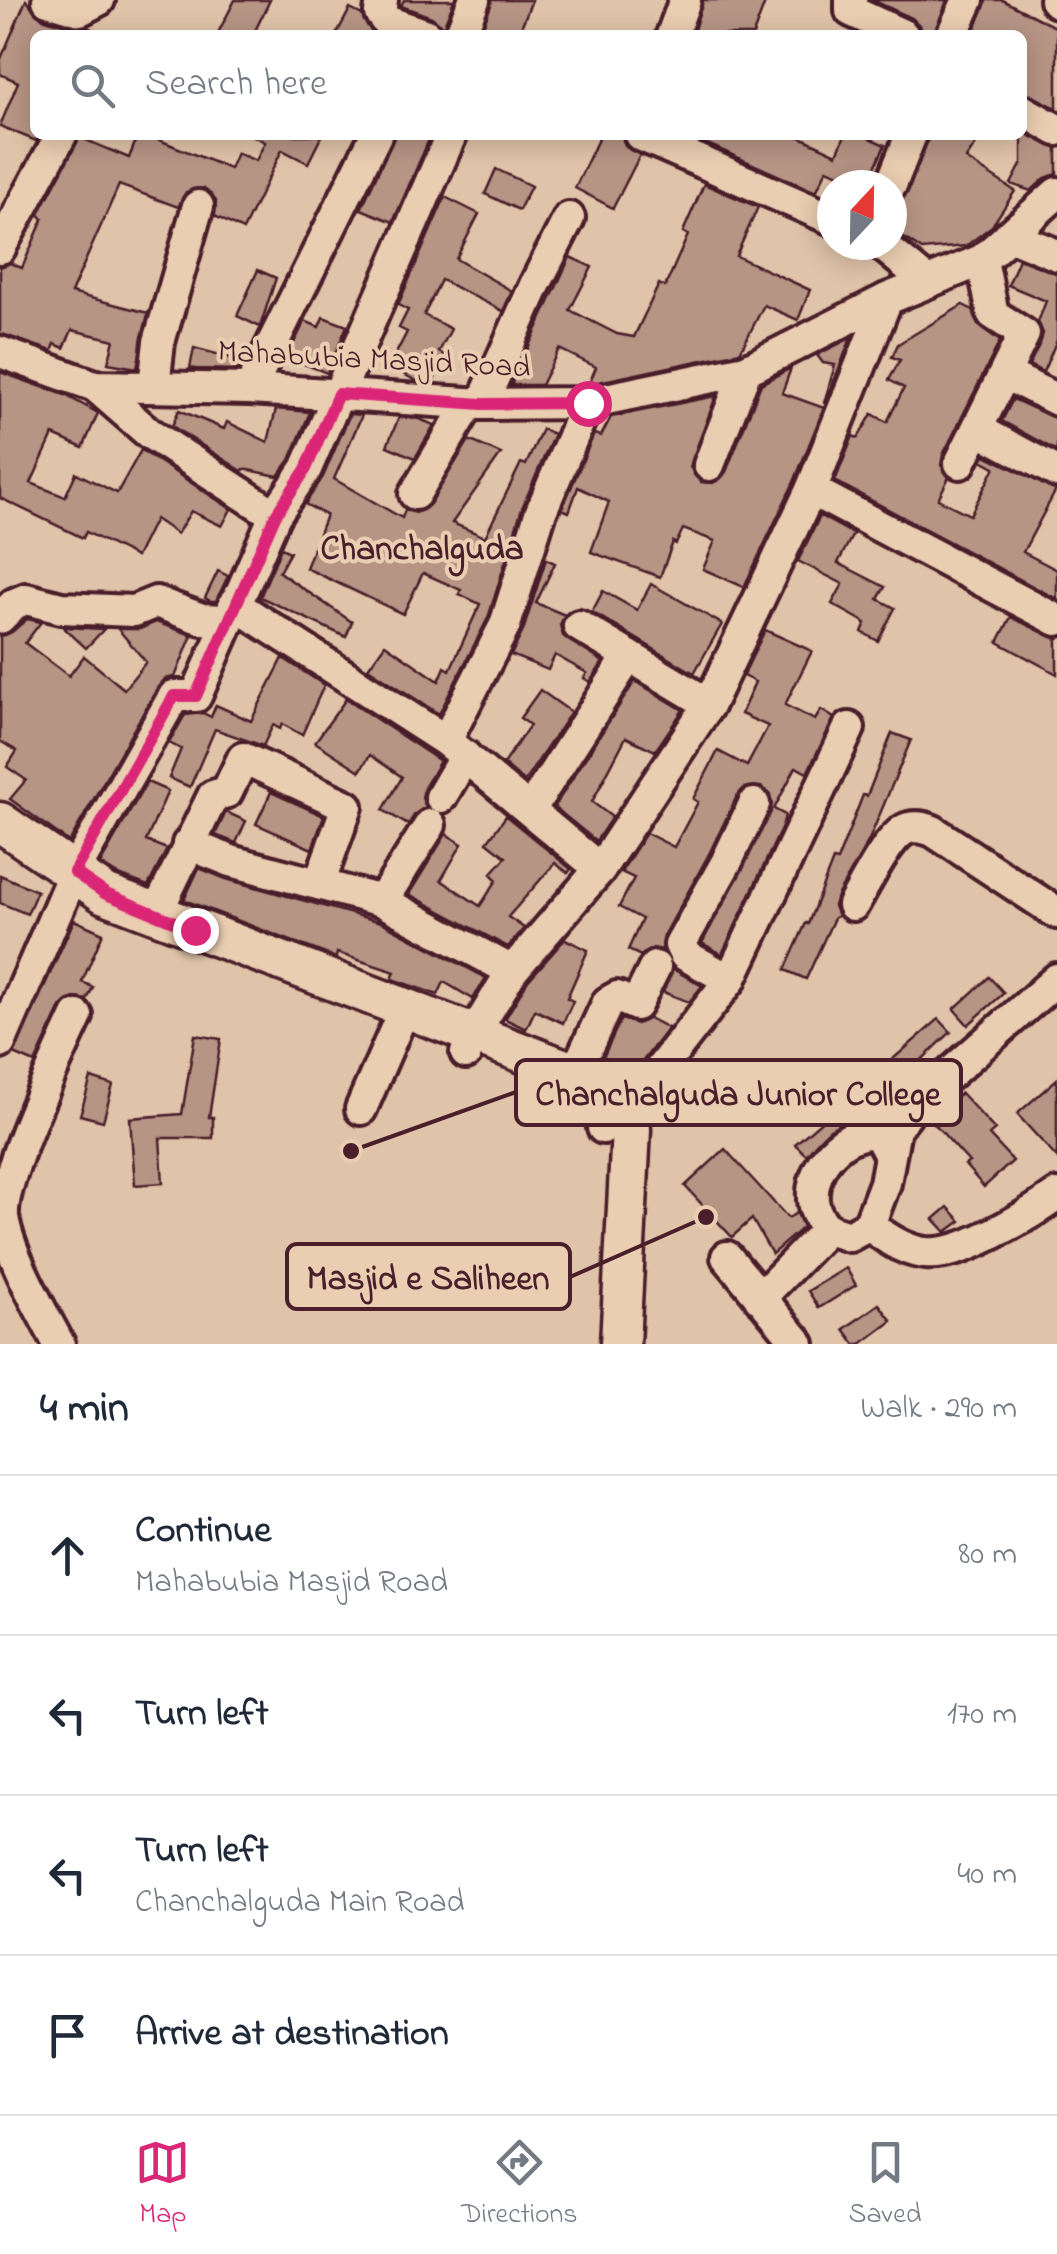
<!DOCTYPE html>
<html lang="en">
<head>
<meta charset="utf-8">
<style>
	:root { --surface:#fff; --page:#f6f6f7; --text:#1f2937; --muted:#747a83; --line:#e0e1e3; --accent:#db2777 }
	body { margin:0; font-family:"Indie Flower",sans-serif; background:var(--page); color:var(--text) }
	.compass { position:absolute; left:817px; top:170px; width:90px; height:90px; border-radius:50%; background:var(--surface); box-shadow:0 5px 25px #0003; rotate:22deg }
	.stop { position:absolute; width:30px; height:30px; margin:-22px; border:8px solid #db2777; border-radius:50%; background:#fff }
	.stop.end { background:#db2777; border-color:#fff; box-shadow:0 2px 10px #0008 }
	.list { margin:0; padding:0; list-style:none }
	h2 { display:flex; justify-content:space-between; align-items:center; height:130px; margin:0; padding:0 40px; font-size:42px }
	h2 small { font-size:32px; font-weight:400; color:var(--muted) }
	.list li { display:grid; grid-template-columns:65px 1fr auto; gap:30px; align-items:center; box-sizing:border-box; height:160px; padding:0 40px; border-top:2px solid var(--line) }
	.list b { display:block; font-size:38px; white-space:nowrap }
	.list p { margin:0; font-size:32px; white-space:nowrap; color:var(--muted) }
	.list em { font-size:32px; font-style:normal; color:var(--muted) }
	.icon { flex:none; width:55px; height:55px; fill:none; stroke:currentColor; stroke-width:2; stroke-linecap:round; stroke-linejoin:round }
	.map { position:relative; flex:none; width:1057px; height:1344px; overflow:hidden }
	.search { position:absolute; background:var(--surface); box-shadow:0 5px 25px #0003; left:30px; right:30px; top:30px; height:110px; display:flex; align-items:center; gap:25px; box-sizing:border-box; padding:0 35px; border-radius:15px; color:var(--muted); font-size:38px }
	.sheet { height:770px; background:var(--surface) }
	nav { display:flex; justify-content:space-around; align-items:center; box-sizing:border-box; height:140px; border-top:2px solid var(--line); background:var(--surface); font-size:28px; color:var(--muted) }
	nav a { display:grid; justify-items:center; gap:5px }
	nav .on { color:var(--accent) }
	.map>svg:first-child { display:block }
	.building { fill:#b69585; stroke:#4a1f2b; stroke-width:2.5 }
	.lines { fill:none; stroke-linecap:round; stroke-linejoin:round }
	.minor-casing { stroke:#4a1f2b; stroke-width:38 }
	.major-casing { stroke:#4a1f2b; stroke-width:45 }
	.minor { stroke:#eaceb1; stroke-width:30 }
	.major { stroke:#eaceb1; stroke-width:38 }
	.route { stroke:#db2777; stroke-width:12 }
	.labels { text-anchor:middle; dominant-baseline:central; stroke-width:8; stroke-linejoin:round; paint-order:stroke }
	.street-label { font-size:32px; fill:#4a1f2b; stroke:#eaceb1 }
	.neighbourhood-label { font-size:35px; font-weight:bold; fill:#4a1f2b; stroke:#eaceb1 }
	.leader { fill:none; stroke:#4a1f2b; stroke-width:4 }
	.callout-dot { fill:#4a1f2b; stroke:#eaceb1; stroke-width:4 }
	.callout { fill:#eaceb1; stroke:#4a1f2b; stroke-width:4 }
	.callout-label { font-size:35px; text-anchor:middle; font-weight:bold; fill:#4a1f2b }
</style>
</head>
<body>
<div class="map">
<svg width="1057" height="1344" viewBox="0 0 1057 1344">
	<rect width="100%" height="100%" fill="#e0c4a9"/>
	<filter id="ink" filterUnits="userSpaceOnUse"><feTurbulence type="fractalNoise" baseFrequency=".01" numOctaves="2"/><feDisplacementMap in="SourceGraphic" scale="20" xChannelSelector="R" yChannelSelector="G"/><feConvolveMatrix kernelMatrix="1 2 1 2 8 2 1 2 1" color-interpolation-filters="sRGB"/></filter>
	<g filter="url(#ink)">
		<g class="building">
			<path d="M26,0l16,18 33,10 12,-1 19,8h-71v100h5l-4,6 -36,-15 18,-44 -18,-8v-13z"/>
			<path d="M235,0h35l-17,35h-36z"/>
			<path d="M404,0h50l-11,28 -11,-11 -31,-11z"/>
			<path d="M492,0h40l-14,35h-38z"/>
			<path d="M703,0h63l-13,35h-46l-13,-5z"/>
			<path d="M872,0h75l-13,35h-12l-3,-10 -7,-7z"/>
			<path d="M986,0h16l55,28v80l-35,-17v-56h-49z"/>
			<path d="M350,9l12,6 12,20h-38z"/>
			<path d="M1022,132l35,17v25l-12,4 -14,13 -20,-7 11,-21z"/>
			<path d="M138,135h9l83,34 7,-16 19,8 9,-19 -14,-7h71l-14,28 -26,-13 -39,80 -28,-14 1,-15 -12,-13 -18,4 -8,15 -59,-22 -48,108 77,20 -11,55 -29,-5 6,-23 -42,-10 -8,18 -9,-4 -3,7 -52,-17v-67l10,-4 12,5 21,-49 -4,-5 40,-77 50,21z"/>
			<path d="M395,135h36l-38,87 -32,-13z"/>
			<path d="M600,135h22l4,12 14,8 -27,53 -38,-20z"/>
			<path d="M687,135h109l41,19 8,-19h18l22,10 -18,40 -40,-16 -11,23z"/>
			<path d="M929,135h53l-16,24 49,32 -23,35 -26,20 -44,4 -30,-20v-17l16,-21z"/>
			<path d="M496,169l35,17 -12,24 -34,-16z"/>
			<path d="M704,184l54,23 -22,49 74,34 -12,30 -34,-15 -24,47 -151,32 7,-17 -37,-18 -18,36h-30l59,-128 22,10 -22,43 47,24 17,3 25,-53 6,3 23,-52 -5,-3z"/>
			<path d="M445,197l34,17 -23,45 56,32 -9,20 -62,-31 -17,35 27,14 -12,23 7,4 -13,26 -16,-1 -28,-14 18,-35 -8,-4 9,-18 -10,-5z"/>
			<path d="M1019,259l38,14v67l-14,32 -14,-7 12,-24 2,-8 -5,-11 8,-21 -38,-16z"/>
			<path d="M258,270l18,8 -16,49 -23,-11z"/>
			<path d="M963,305l10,5 5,15 22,16 -57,114 -2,10 8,12 -11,22 32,16 25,-48 -13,-7 3,-5 71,35 -33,62 34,18v29l-222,-118 18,-45 5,2 14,-24 15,8 17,-34 -15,-8 11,-20 -8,-3 6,-13z"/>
			<path d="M323,317l24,9 -20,47 -23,-9 1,-4 -16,-7 16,-32 14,6z"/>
			<path d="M851,338l-26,66 -1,-1 11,-38 -12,-2 -6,-8z"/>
			<path d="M194,348l49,13 -5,9 -42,-1 -6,-1z"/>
			<path d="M791,368l-9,25 42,15 -30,74 -50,105 -41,-18 12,-28 -32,-12 -7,15 -3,-2 -13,35 -69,-25 18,-50 -31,-15 -9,25 -7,-3 32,-75 7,2 10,-19 105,-21 -26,71 11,15 12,1 13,-11 35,-88z"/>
			<path d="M0,372l65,23 33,18 -15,35 -30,-13 -22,48 34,14 11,-24 41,20 24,-43 90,59 -9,17 -31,-15 -14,23 -22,-15 -19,38 -50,-25 -3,6 -83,-40z"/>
			<path d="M1013,399l44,20v32l-55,-30z"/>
			<path d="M276,409l34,3 -20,48 -12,16 -34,-7 -2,2 -70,-45 7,-16 45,19 3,-7 41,20z"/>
			<path d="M350,414l12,1 -28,64 68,39 3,-8 11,3 14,-9 39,-64 32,14 -49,69 33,14 36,-74 5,2 16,-36 12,5 -32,74 -34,110 -49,96 -71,-46 17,-24 54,37 6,-14 5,3 30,-66 -21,-10 2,-4 -38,-17 -20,41 -97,-46 20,-53 -21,-11 18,-27z"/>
			<path d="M399,417l20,2 15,6 -19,33 -28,-12z"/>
			<path d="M820,516l33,18 -15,29 47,24 -7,12 17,9 -17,33 -16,-9 4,-9 -34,-19 11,-20 -45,-23z"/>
			<path d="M281,548l9,4 -11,20 73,50 -6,15 -86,-40z"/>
			<path d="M546,559l9,4 -19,40 29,12 -5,10 3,11 40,26 -13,20 -6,-4 3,-5 -32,-18 -7,15 -37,-15 12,-24z"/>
			<path d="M218,571l10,5 -12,25h-6l-5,-3z"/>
			<path d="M651,584l71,40 -28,49 -102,-61 11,-21 34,19z"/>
			<path d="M1011,617l46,22v35l-59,-32z"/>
			<path d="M27,619l14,3 -16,21 44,33 15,-20 40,33 22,-27 -28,-33h22l16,-7 36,13 -17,42 -10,2 -7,8 -89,155 -59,-43 16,-19 -19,-13 10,-16 -17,-10v-105l12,-4z"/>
			<path d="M63,627l41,2 -18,19z"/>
			<path d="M765,630l47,21 -27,54 30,15 6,-10 13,8 -27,55 -11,-6 -22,42 11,6 -3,12 -60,127 -20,-11 69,-131 -1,-18 -9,-7 -17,1 -7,8 -27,56 -46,84 -2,14 -9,-2 -12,8 -13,-6 14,-31 -23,-12 15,-29 -13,-6 25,-39 28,14 24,-45 -5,-3 25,-48 29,15 21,-40 -27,-12 14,-32 -12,-6z"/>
			<path d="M283,658l41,27 -22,50 -20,-11 -2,5 -7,-4 -10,21 -48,-17 -25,58 -21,-9 12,-29 -12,-6 16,-28 18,-2 8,4 5,-12 35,16z"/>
			<path d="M635,681l48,29 -28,41 -29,-14 -34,65 20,15 -16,24 -42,-34z"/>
			<path d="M540,690l31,22 -47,70 -21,-18 27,-39 -10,-7z"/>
			<path d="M346,699l94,62 -16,27 -2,10 4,9 -11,7 -7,11 -25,-15 19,-33 -32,-22 -10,16 -45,-29z"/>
			<path d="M892,733l19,7 -42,100 -32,56 -3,10 4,10 -4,2 -28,61 -21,-9 21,-47 2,1 25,-64 4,1 26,-66 4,1z"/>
			<path d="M147,782l21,9 -22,50 21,8 -19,37 -32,-12 -16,-10z"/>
			<path d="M271,792l53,24 -12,33 -56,-25z"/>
			<path d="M226,812l20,9 -10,22 -21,-8z"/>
			<path d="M506,816l65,53 -3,4 -13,-10 -47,54 16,11 -16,19 -99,-53 37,-60 16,10 -21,36 39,26 17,-26 -6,-6 15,-17 -19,-15z"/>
			<path d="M199,868l27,11 155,43 105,56 -13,21 -29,-17 -6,13 -46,-16 3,-7 -58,-19 -1,5 -152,-58z"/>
			<path d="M0,875l37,16 -10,23 -27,-11z"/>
			<path d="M74,920l29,13 -21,49 11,5 -6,13 -13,-2 -13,9 -26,56 -21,-9z"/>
			<path d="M565,939l23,11 -21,48 6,3 -10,22 -28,-13 -9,19 -21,-10 22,-37z"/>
			<path d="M673,969l29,17 -13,16 -26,-10z"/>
			<path d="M989,977l15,16 -36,32 -14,-16z"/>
			<path d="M649,1018l19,10 -42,55 -26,-19 21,-45 16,5z"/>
			<path d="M939,1019l12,13 -66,63 -27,21 -28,13 -24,26 -11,-11z"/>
			<path d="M195,1035l26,4 -12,78h4v21h-53l3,45 -28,2 -5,-67 52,-4z"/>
			<path d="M91,1078l22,7 -10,36 -23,-6z"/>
			<path d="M1057,1079v79l-40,-44z"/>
			<path d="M961,1093l34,37 -6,5 24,26 -29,26 -19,-22 4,-3 -38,-42z"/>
			<path d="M725,1149l63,69 9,-5 6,14 -31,27 -20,-35 -20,18 -47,-51z"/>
			<path d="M948,1207l13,14 -15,11 -12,-13z"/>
			<path d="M846,1268l10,17 -37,23 -11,-17z"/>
			<path d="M879,1304l13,17 -31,23h-6l-11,-15z"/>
		</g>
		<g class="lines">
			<defs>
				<g id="minor">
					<path d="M48,0l32,10 19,-10"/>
					<path d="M382,0l-2,13 6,8 40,14"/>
					<path d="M851,0v11l52,24"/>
					<path d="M1055,0l2,2"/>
					<path d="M460,35l14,-35"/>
					<path d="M672,35l13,-35"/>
					<path d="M952,35l16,-35"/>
					<path d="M1022,110l35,20"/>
					<path d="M640,135l192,84"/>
					<path d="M891,185l20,-50"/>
					<path d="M1009,235l48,20"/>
					<path d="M882,245l45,37"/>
					<path d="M0,248l61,-113"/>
					<path d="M0,352l95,34 155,3 232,15 105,-1 159,-33 141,-71 95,-39 75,-67"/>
					<path d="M1005,374l52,26"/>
					<path d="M95,386l54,47 126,82"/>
					<path d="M154,386l5,-44 39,-136"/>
					<path d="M250,389l126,-254"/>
					<path d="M482,404l53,-119 34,-67"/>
					<path d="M977,429l80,43"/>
					<path d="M960,463l64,-129 -31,-20 -11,-54"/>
					<path d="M709,465l37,-95"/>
					<path d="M811,490l246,130"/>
					<path d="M415,494l54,-90"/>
					<path d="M234,604l212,137 154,128"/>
					<path d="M0,618l14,-14 12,-5 35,9 73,3 22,-9 46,17 25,1"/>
					<path d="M579,626l130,78"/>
					<path d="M446,741l59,-116 35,-111 47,-111"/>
					<path d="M441,797l24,-41"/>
					<path d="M530,810l99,-154"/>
					<path d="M188,844l43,17 151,40 130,70"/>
					<path d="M382,901l48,-76"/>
					<path d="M853,905c11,-18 37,-73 56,-77 8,-2 17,0 24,3l124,82"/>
					<path d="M156,914l57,-118 14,-4 16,-34 104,48 -28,78"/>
					<path d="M730,980l-45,-25 -5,-10 47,-84 27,-57"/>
					<path d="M0,1043l74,-171 100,-176h22l79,-181 31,-46 145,-334"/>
					<path d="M466,1053l9,-21 37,-61 88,-102 109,-165 102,-214 76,-191"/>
					<path d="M558,1089l23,-29 27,-58 9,-5 19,8 19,-38"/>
					<path d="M361,1109l36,-83"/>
					<path d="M603,1128l22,-14 105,-134 119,-252"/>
					<path d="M869,1225c47,37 70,35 121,10 24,-12 45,-24 67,-40"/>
					<path d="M827,1229c-7,-9 -13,-17 -14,-29 -3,-34 31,-71 65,-67l10,19"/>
					<path d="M727,1257l72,87"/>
					<path d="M760,1298l67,-69 22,7 20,-11 16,-42 10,-54 16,-21 146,-129"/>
					<path d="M59,1344c-18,-34 -50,-89 -56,-127 -3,-36 56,-163 74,-201"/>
				</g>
				<path id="major" d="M0,822l105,72 468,178 34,24 18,18 6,15 -11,215"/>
			</defs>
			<use href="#minor" class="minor-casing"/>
			<use href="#major" class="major-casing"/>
			<use href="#minor" class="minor"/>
			<use href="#major" class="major"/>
		</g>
	</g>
	<g class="lines" filter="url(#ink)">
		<path class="route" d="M195,930l-89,-36 -32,-22 100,-176h22l79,-180 31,-47 32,-75 144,10 106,-1"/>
	</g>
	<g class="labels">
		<g class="street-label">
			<text transform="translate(374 361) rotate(3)">Mahabubia Masjid Road</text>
		</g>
		<g class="neighbourhood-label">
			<text x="422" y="550">Chanchalguda</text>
		</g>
	</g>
	<path class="leader" d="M351 1151L516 1092M706 1217L570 1277"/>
	<g class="callout-dot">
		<circle cx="351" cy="1151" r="10"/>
		<circle cx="706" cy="1217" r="10"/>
	</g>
	<g class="callout">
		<rect x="516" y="1060" width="445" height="65" rx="10"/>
		<rect x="287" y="1244" width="283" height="65" rx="10"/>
	</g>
	<g class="callout-label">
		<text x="738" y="1105">Chanchalguda Junior College</text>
		<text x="428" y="1289">Masjid e Saliheen</text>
	</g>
</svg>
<svg class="compass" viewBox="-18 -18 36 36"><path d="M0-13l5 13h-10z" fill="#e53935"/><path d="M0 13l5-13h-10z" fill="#747a83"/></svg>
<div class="stop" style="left:588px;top:403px"></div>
<div class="stop end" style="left:195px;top:930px"></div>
<div class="search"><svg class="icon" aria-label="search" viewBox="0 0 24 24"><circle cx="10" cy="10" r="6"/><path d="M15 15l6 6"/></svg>Search here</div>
</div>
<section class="sheet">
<h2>4 min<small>Walk · 290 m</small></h2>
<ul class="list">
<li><svg class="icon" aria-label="ahead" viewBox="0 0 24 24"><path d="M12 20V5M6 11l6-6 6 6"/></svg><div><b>Continue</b><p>Mahabubia Masjid Road</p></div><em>80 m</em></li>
<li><svg class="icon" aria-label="left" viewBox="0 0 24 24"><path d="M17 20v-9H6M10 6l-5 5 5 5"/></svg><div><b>Turn left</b></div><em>170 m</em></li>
<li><svg class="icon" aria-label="left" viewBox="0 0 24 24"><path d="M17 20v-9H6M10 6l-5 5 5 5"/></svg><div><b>Turn left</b><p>Chanchalguda Main Road</p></div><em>40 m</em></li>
<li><svg class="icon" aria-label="arrive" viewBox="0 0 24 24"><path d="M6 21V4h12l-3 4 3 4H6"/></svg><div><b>Arrive at destination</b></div></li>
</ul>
</section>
<nav>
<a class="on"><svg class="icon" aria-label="map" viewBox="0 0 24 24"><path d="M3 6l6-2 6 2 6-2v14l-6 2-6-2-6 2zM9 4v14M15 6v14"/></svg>Map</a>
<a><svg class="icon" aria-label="directions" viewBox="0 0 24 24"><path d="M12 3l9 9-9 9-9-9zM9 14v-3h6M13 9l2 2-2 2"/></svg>Directions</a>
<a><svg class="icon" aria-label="saved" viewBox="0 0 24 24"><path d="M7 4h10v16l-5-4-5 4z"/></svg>Saved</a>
</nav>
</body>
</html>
